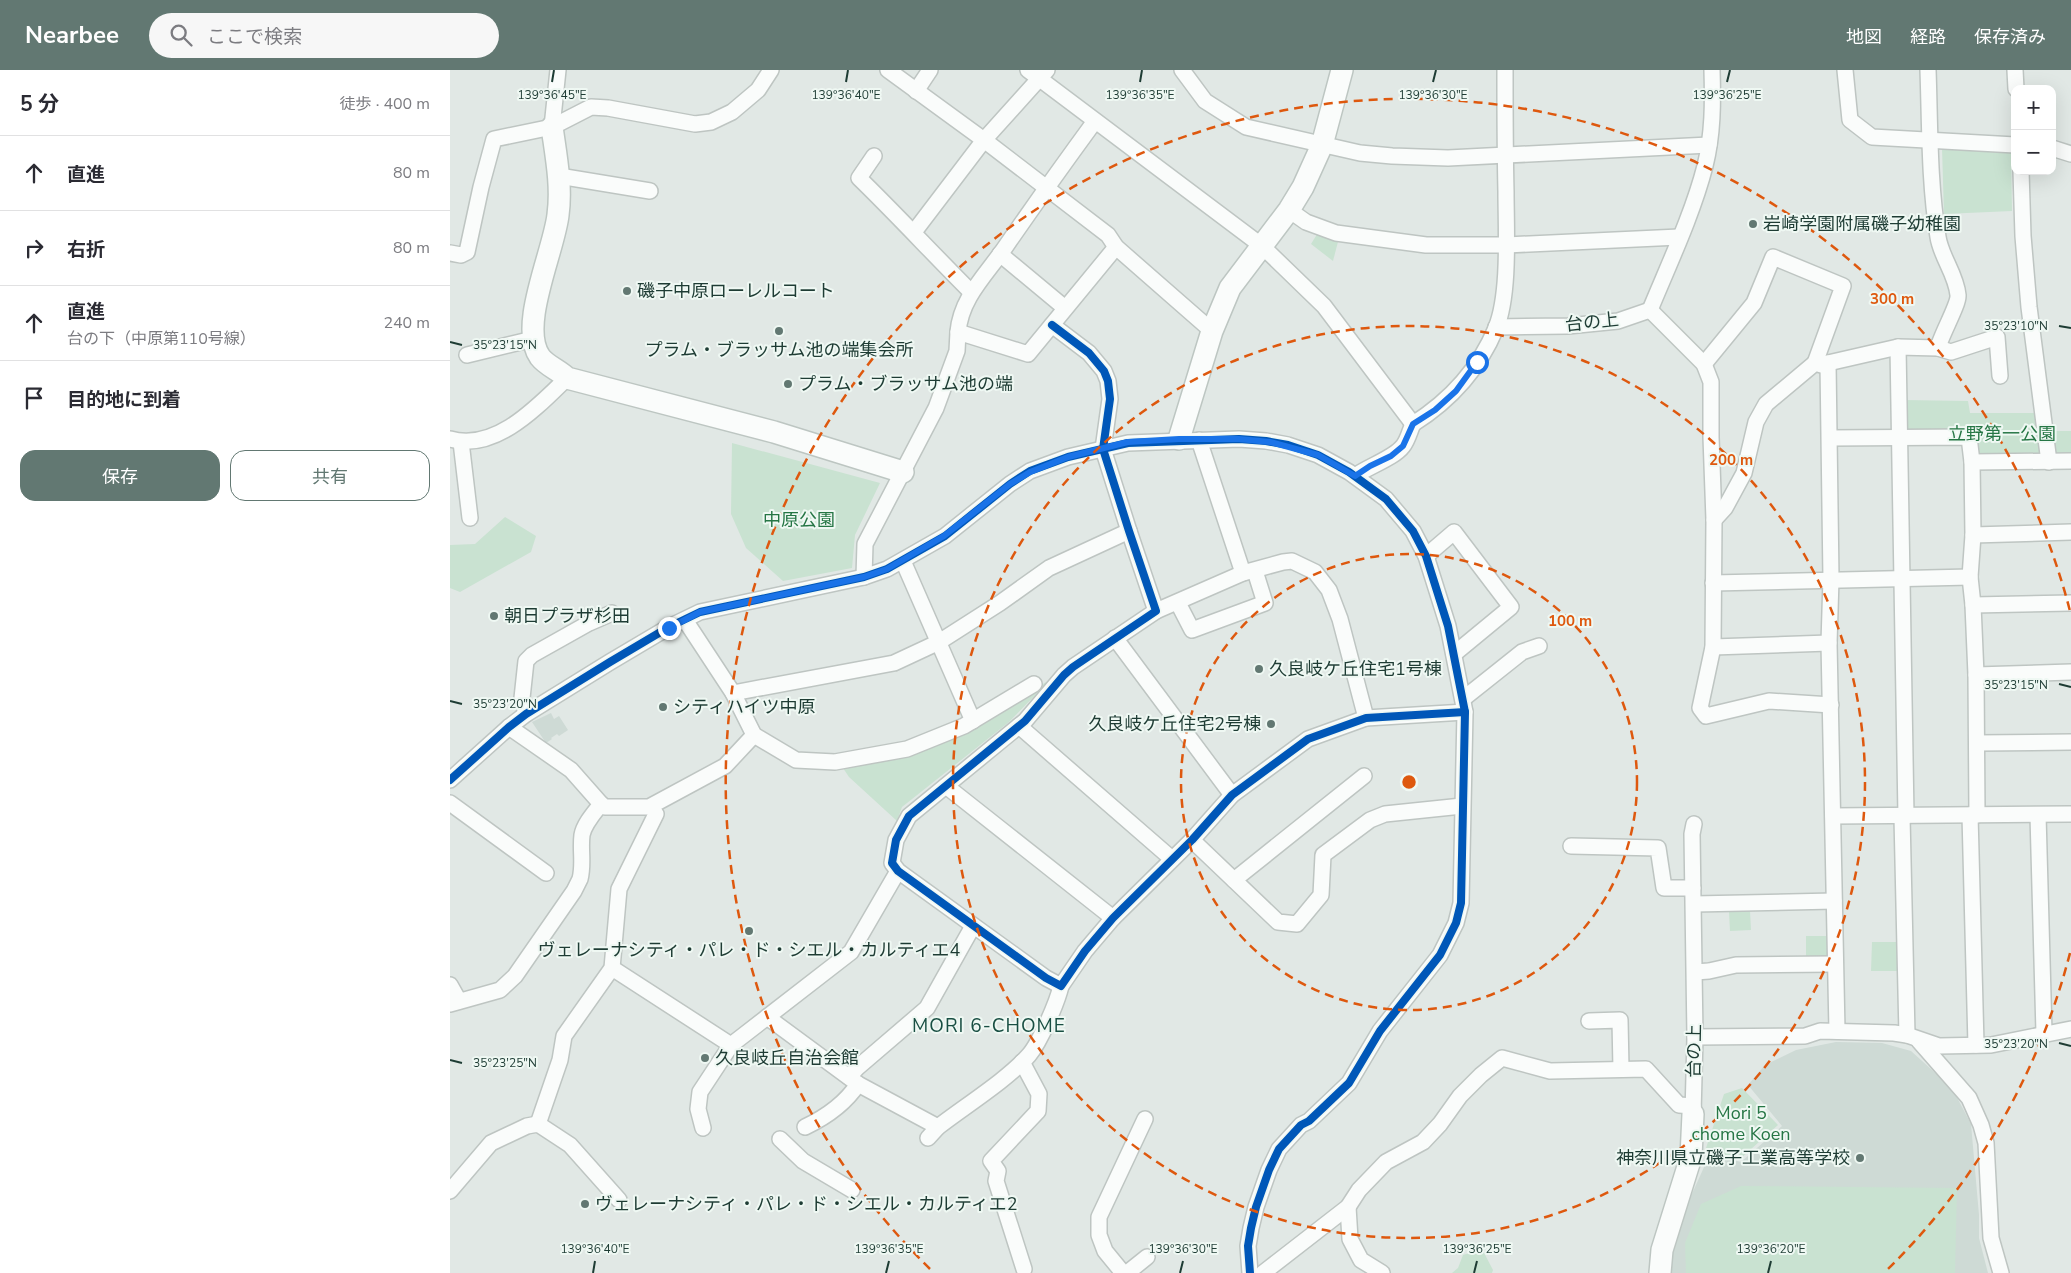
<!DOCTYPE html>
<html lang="ja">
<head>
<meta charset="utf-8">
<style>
	:root { --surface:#fff; --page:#f7f7f7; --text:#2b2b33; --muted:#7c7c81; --line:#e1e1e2; --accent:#627872 }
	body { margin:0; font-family:"Nunito Sans","Noto Sans JP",sans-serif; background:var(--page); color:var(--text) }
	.controls { position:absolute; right:15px; top:15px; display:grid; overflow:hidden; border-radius:10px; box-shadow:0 5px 20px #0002 }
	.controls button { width:45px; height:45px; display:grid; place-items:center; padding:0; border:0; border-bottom:1px solid var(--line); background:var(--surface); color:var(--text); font:25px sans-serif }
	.stop { position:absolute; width:15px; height:15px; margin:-11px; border:4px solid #1a73e8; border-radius:50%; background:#fff }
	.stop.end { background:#1a73e8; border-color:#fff; box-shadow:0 1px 5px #0008 }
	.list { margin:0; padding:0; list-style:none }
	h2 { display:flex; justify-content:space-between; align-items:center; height:65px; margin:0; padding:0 20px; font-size:21px }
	h2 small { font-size:16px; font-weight:400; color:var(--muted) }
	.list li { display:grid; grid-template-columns:32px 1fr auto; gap:15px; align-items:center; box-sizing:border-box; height:75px; padding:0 20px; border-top:1px solid var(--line) }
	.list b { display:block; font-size:19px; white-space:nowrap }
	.list p { margin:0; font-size:16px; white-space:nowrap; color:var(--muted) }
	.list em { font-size:16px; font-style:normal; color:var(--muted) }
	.actions { display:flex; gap:10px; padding:15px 20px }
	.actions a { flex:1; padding:11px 0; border:1px solid var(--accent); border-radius:15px; text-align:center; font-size:18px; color:var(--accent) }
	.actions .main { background:var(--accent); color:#fff }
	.icon { flex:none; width:28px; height:28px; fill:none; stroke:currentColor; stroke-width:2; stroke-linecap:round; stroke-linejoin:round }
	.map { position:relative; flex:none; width:1621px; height:1203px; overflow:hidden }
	header { display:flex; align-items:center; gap:30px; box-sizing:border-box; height:70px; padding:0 25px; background:var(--accent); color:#fff }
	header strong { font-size:24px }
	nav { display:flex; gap:28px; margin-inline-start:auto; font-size:18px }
	.search { width:350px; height:45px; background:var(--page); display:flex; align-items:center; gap:12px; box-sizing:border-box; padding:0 18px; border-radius:28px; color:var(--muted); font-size:19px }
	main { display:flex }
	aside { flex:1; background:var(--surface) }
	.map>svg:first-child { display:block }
	.built { fill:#cedad5 }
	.green { fill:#c9e2d1 }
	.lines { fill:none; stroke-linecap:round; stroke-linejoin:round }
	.street-casing { stroke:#bec5c2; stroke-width:18 }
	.secondary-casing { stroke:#bdc6c2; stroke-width:24 }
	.street { stroke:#fafcfb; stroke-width:15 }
	.secondary { stroke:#fafcfb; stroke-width:21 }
	.cycleway-casing { stroke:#eff8f3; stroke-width:11 }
	.cycleway { stroke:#0057b8; stroke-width:8 }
	.route { stroke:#1a73e8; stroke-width:6 }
	.ticks { fill:none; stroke:#1e3c34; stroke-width:2 }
	.ring { fill:none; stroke:#de580e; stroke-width:2.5; stroke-dasharray:9 6 }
	.poi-dot { fill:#627872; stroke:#eff8f3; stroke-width:2 }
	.labels { text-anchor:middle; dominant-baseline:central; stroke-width:4; stroke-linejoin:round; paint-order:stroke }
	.poi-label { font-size:18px; fill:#1e3c34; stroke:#eff8f3; text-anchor:start }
	.street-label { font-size:18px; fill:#1e3c34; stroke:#eff8f3 }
	.park-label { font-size:18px; fill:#267645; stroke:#eff8f3 }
	.neighbourhood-label { font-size:19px; letter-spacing:1px; fill:#194f43; stroke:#eff8f3 }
	.ticks-label { font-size:12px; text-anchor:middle; fill:#1e3c34; stroke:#eff8f3; stroke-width:4; stroke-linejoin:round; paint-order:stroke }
	.centre { fill:#de580e; stroke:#eff8f3; stroke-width:2.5 }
	.ring-label { font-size:15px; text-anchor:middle; font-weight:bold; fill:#de580e; stroke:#eff8f3; stroke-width:4; stroke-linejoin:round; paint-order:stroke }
</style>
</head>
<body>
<header>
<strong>Nearbee</strong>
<div class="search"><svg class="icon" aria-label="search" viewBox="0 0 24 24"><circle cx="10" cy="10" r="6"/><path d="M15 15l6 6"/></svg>ここで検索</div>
<nav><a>地図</a><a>経路</a><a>保存済み</a></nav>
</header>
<main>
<aside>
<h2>5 分<small>徒歩 · 400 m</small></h2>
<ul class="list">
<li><svg class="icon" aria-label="ahead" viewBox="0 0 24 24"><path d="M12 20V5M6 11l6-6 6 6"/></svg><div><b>直進</b></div><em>80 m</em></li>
<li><svg class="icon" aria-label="right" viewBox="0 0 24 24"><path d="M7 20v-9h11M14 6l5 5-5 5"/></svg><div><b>右折</b></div><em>80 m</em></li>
<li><svg class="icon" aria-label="ahead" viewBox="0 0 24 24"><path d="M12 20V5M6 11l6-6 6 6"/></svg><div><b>直進</b><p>台の下（中原第110号線）</p></div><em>240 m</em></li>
<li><svg class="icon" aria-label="arrive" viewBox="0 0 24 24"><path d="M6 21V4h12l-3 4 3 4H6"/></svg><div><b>目的地に到着</b></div></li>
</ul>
<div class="actions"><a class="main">保存</a><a>共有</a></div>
</aside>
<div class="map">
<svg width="1621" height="1203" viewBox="0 0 1621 1203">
	<rect width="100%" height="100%" fill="#e1e8e5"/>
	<g class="built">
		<path d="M101,643l3,6 5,-3 9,14 -9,6 -2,-2 -6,4 1,1 -6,4 -14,-21z"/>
		<path d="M1386,972l46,1 29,8 41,37 19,36 8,91v23l9,35h-317l2,-30 8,-25 29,-64 31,8 41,-36 -34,-41 17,-20 31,-15z"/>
	</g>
	<g class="green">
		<path d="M1492,78l69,4 1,59 -68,3z"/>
		<path d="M869,161l20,7 -6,23 -22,-17z"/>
		<path d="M1453,330l65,1 2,12h69l4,40 -64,2 -2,-24h-73z"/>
		<path d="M1602,361h19v23l-18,-1z"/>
		<path d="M282,373l148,40 -25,52 -3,33 -69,13 -37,-33 -15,-34z"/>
		<path d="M55,447l31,19 -5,16 -71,40 -10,-4v-43l25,-1z"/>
		<path d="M601,609l-42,43 -107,85 -5,14 -48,-44 -8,-12 131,-37z"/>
		<path d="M1300,841l1,19 -21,1 -1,-19z"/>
		<path d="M1356,866h21v19l-5,5h-16z"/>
		<path d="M1422,872h25v29h-26z"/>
		<path d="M1292,1018l36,37 -37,33 -36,-7 19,-57z"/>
		<path d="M1291,1116l216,2 -2,85h-269l-1,-30 16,-39z"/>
		<path d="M1032,1179l11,21 -1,3h-40l6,-5 5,-13z"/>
	</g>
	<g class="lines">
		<defs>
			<g id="street">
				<path d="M438,0l96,70 124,95 8,12 96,84"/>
				<path d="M578,0l234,176 62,60 89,118c38,-24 66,-55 83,-96 14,-34 10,-99 10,-136 -1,-41 -1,-81 -1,-122"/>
				<path d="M732,0l23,31 41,26 114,26 32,3 56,2 261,-13"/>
				<path d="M1395,0l5,50 22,17 143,8"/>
				<path d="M1478,0c2,56 1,112 10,167 3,20 18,37 20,58 1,9 -17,40 -20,53"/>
				<path d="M1565,0l1,19"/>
				<path d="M466,21l14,-21"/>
				<path d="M102,57l6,-57"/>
				<path d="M1602,78l19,6"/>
				<path d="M424,86l-15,22c38,37 74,76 112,114"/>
				<path d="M1571,101l2,65 6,71 20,155"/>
				<path d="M109,106l91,15"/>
				<path d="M839,140l17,12 30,11 90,12h81l172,-8"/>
				<path d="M464,162l70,-92 63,-70"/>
				<path d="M0,183l11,2 6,-3 14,-65 13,-48 58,-12 39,-20 17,1 87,16 16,-2 21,-10 26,-22 13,-20"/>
				<path d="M550,184l65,54"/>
				<path d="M1200,240l54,54 7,18v55l3,83 -1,127 -13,61 6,8 63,-15 62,4"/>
				<path d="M1200,240c19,-46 43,-97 55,-144 8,-32 8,-64 7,-96"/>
				<path d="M602,255l37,28 15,18 4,10 2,18 -7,50 26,82 27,80 -83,56 -9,8 -39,46 -116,95 -13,24 -4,23 6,8 148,107 15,8 24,-35 28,-33 79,-78 40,-45 76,-56 58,-21 99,-6"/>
				<path d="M1046,257l72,-1 50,-5 32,-11"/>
				<path d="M508,262c3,-35 29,-58 48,-86 29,-42 59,-84 89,-125"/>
				<path d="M1448,277l8,469"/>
				<path d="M17,285l66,-16"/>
				<path d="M1378,293l3,216 -2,64 8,388"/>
				<path d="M1254,294l50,-61 19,-46 70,29 -28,77"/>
				<path d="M1380,368l139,-1 3,25 1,73 -3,42 3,28 3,70 1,140"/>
				<path d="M0,369c46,13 88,-33 117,-61"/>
				<path d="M749,370l44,133"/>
				<path d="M11,372l9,76"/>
				<path d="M1522,392l99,-1"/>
				<path d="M905,406c14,-10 39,-18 48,-30 5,-6 7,-16 10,-22"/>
				<path d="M1264,450l11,-12 19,-35 12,-51 10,-18 49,-41 6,2 7,-2 70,-16 40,1 13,4 46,-15 3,39"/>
				<path d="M1523,465l98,-3"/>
				<path d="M976,486l28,-24 57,75 -57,47"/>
				<path d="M453,491l70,160"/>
				<path d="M414,507l1,-33 71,-136 21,-57 1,-19 70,22 88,-107"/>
				<path d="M1263,513l257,-6"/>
				<path d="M728,533l14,27 73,-27 -10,-32"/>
				<path d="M1523,535l98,-2"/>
				<path d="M706,541l87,-38 40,-11 9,-1 23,11 14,18 11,29 26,99"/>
				<path d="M235,550l48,73 21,42 42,25 39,2 72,-13 57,-23 70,-42"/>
				<path d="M665,568l117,157"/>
				<path d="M1263,577l116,-4"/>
				<path d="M1526,605l95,-3"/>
				<path d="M283,623l161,-30 45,-21 61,-39 49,-35 80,-37"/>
				<path d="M1013,629l59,-47 17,-6"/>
				<path d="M76,644l-4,-16 4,-37 6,-6 57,-32 23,-10"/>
				<path d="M569,656l153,133"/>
				<path d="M59,657l62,43 30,34"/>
				<path d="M1527,673l94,-1"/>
				<path d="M0,710l59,-53 17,-13 84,-52 59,-35 31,-15 164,-35 23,-8 58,-33 65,-52 20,-13 38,-14 60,-14 111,-4 27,2 22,4 30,10 31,17 37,27 27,32 13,25 22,70 17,86 -4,191 -5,20 -16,32 -60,76 -31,52 -40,38 -8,4 -22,24 -10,21 -13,37 -5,21 -3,18 2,27"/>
				<path d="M496,716l167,132"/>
				<path d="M0,733l96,70"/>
				<path d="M1520,745l6,230"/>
				<path d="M1588,745l6,218"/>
				<path d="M1383,746l238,-2"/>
				<path d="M1452,747l5,218"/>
				<path d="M742,770l86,82 19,2 24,-29 2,-40 47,-35 15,-6 77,-8"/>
				<path d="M1121,776l87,2 6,40h29"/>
				<path d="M784,810l130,-104"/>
				<path d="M1244,834l140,-3"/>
				<path d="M162,898l119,77"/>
				<path d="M1245,902l14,-1 27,-6 99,-1"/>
				<path d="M0,915l9,16"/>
				<path d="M0,934l50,-14 15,-14 59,-85 6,-12c4,-15 0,-29 2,-44 2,-11 12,-22 19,-31l4,3h44l76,-41 29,-31"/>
				<path d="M317,947l91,67 80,43"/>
				<path d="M1139,951l31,-1 1,49"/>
				<path d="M1245,967l110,-1 15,-5 74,2 13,2 32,11 52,-1 80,-16"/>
				<path d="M1469,971l50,57 12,27 5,18 5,95 10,35"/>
				<path d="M572,992l17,32 -1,17 -47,50 7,10 -2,10 28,88"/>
				<path d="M399,1007l8,-9 70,-60 46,-82"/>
				<path d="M1243,1044l2,-77 -3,-203 2,-10"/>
				<path d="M88,1054l22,-64 4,-24 48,-68 7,-79 37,-75"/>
				<path d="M355,1057c21,-10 40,-23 53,-43"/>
				<path d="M253,1058l-5,-19 2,-17 31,-47 120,-93 47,-81"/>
				<path d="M478,1068l10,-11c27,-21 69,-47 91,-72 11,-13 28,-52 32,-69"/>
				<path d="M330,1069l23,22 49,29"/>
				<path d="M0,1121l41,-48 36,-17 11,-2 32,21 49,55"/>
				<path d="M898,1137l2,32 11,21 21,13"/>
				<path d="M673,1203l-18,-22 -6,-16v-18l46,-98"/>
				<path d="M677,1203l20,-16"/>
				<path d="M813,1203l85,-66 11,-17 27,-28 37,-20 17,-18 20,-28 21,-21 21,-17 48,13 96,-2 33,36 14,1"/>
			</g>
			<g id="secondary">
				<path d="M102,57c4,29 10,59 6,88 -4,36 -40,111 -18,142 7,9 19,13 27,21l207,54 129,40"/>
				<path d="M729,369l33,-108 18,-43 59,-78 14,-23 19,-42 20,-75"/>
				<path d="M1210,1203l2,-23 29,-93 2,-43"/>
			</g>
		</defs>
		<use href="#street" class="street-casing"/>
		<use href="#secondary" class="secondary-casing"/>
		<use href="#street" class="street"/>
		<use href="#secondary" class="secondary"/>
		<defs>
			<g id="cycleway">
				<path d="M602,255l37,28 15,18 4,10 2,18 -7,50 26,82 27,80 -83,56 -9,8 -39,46 -116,95 -13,24 -4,23 6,8 148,107 15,8 24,-35 28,-33 79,-78 40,-45 76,-56 58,-21 99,-6"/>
				<path d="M0,710l59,-53 17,-13 84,-52 59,-35 31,-15 164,-35 23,-8 58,-33 65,-52 20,-13 38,-14 60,-14 111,-4 27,2 22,4 30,10 31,17 37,27 27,32 13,25 22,70 17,86 -4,191 -5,20 -16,32 -60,76 -31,52 -40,38 -8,4 -22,24 -10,21 -13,37 -5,21 -3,18 2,27"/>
			</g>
		</defs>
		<use href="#cycleway" class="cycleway-casing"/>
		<use href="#cycleway" class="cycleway"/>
	</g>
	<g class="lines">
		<path class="route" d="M219,558l31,-16 164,-35 23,-8 57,-33 66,-52 20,-12 38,-15 60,-15 51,-3h60l31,3 48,13 37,21 15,-10 21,-10 12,-10 10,-22 22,-14 21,-19 21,-29"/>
	</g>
	<path class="ticks" d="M102,12l2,-12M396,12l2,-12M690,12l2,-12M983,12l3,-12M1277,12l3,-12M1609,256l12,2M0,272l12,3M1609,614l12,3M0,631l12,3M1609,973l12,3M0,990l12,3M143,1203l2,-12M436,1203l3,-12M730,1203l3,-12M1024,1203l3,-12M1318,1203l3,-12"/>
	<g class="ring">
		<circle cx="959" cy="712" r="228"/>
		<circle cx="959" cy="712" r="456"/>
		<path d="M1620 883A683 683 0 0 1 1438 1199M480 1199A683 683 0 1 1 1620 541"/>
	</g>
	<g class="poi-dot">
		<circle cx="1303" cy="154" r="5"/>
		<circle cx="177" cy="221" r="5"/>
		<circle cx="329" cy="261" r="5"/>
		<circle cx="338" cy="314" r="5"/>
		<circle cx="44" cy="546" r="5"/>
		<circle cx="809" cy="599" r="5"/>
		<circle cx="213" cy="637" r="5"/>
		<circle cx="821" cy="654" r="5"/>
		<circle cx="299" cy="861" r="5"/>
		<circle cx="255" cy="988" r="5"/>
		<circle cx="1410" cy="1088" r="5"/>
		<circle cx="135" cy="1134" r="5"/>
	</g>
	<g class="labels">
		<g class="poi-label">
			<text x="1313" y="154">岩崎学園附属磯子幼稚園</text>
			<text x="187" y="221">磯子中原ローレルコート</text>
			<text x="329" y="280" text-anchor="middle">プラム・ブラッサム池の端集会所</text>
			<text x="348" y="314">プラム・ブラッサム池の端</text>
			<text x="54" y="546">朝日プラザ杉田</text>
			<text x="819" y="599">久良岐ケ丘住宅1号棟</text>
			<text x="223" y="637">シティハイツ中原</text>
			<text x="811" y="654" text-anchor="end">久良岐ケ丘住宅2号棟</text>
			<text x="299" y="880" text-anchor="middle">ヴェレーナシティ・パレ・ド・シエル・カルティエ4</text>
			<text x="265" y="988">久良岐丘自治会館</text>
			<text x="1400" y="1088" text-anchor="end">神奈川県立磯子工業高等学校</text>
			<text x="145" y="1134">ヴェレーナシティ・パレ・ド・シエル・カルティエ2</text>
		</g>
		<g class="street-label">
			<text transform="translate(1142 252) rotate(-6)">台の上</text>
			<text transform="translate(1244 981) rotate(-89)">台の上</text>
		</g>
		<g class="park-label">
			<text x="1552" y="364">立野第一公園</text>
			<text x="349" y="450">中原公園</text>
			<text x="1291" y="1043">Mori 5<tspan x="1291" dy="21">chome Koen</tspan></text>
		</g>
		<g class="neighbourhood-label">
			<text x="539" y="956">MORI 6-CHOME</text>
		</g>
	</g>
	<g class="ticks-label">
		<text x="102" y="29">139°36'45"E</text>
		<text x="396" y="29">139°36'40"E</text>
		<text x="690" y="29">139°36'35"E</text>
		<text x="983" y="29">139°36'30"E</text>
		<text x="1277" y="29">139°36'25"E</text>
		<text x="1566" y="260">35°23'10"N</text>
		<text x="55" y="279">35°23'15"N</text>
		<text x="1566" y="619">35°23'15"N</text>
		<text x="55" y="638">35°23'20"N</text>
		<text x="1566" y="978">35°23'20"N</text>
		<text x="55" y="997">35°23'25"N</text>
		<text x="145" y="1183">139°36'40"E</text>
		<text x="439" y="1183">139°36'35"E</text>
		<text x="733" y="1183">139°36'30"E</text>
		<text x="1027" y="1183">139°36'25"E</text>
		<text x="1321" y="1183">139°36'20"E</text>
	</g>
	<circle cx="959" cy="712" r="8" class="centre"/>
	<g class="ring-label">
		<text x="1442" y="234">300 m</text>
		<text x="1281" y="395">200 m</text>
		<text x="1120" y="556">100 m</text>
	</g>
</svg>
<div class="controls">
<button>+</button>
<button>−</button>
</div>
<div class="stop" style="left:1027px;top:292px"></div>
<div class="stop end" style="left:219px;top:558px"></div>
</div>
</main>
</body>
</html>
